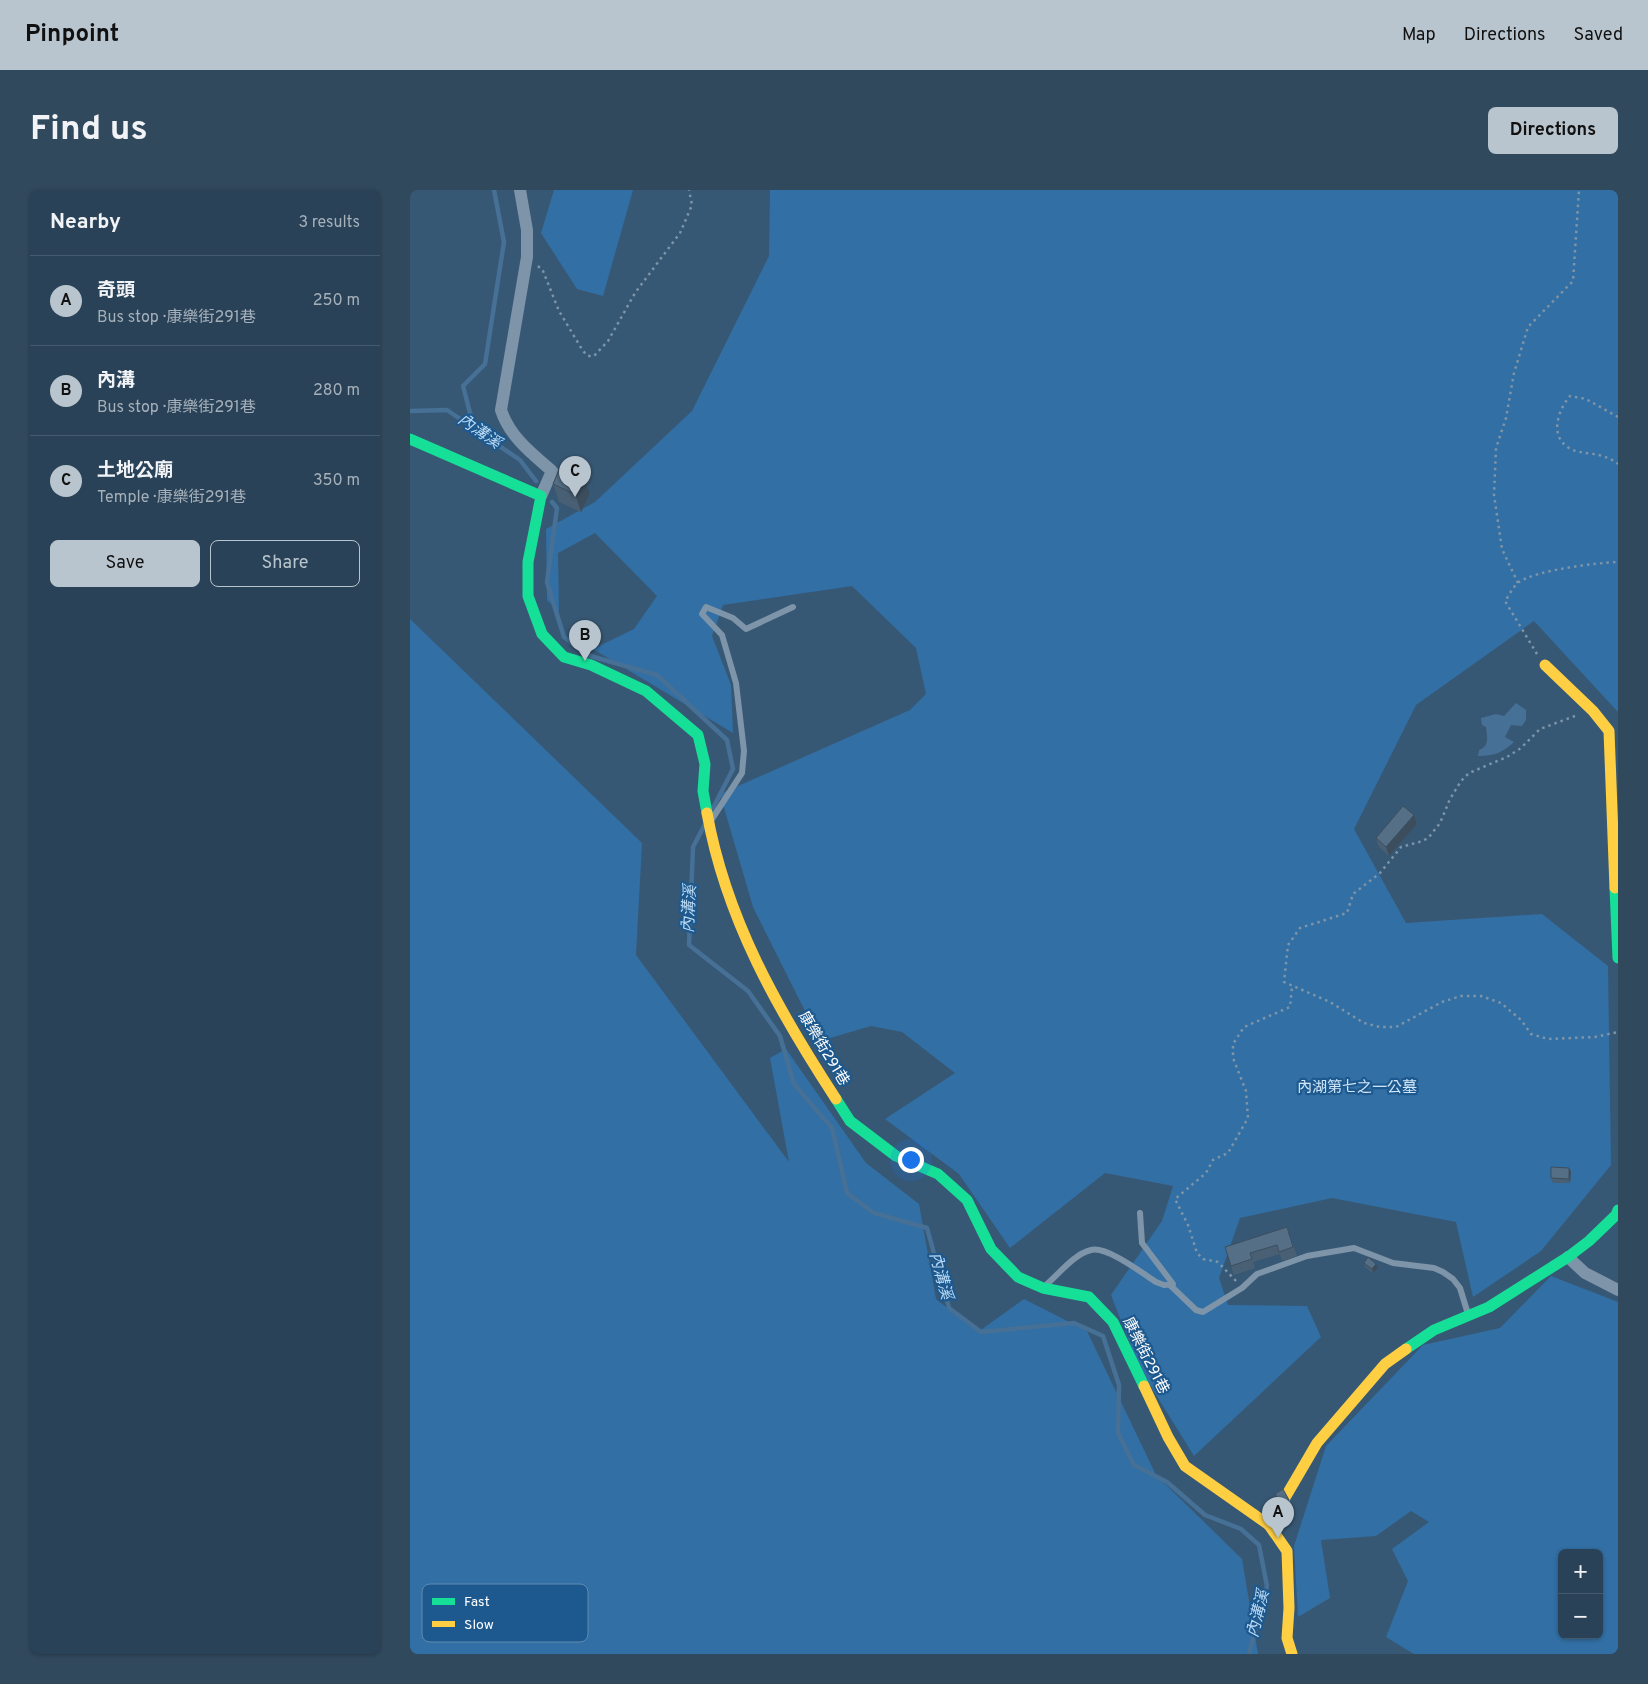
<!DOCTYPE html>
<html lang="en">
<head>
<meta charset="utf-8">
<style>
	:root { --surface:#294257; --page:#31495d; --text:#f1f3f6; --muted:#a5b0ba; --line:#455b6d; --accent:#b9c5ce }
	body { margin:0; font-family:Overpass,"Noto Sans TC",sans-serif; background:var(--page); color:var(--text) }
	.controls { position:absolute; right:15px; bottom:15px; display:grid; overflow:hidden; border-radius:8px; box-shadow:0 1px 4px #0004 }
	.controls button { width:45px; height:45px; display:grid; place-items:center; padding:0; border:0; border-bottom:1px solid var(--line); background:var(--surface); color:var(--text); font:25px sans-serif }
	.you { position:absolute; left:500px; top:969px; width:18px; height:18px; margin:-12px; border:4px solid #fff; border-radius:50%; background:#1a73e8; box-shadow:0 0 0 8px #1a73e833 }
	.badge { display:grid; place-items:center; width:32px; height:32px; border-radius:50%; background:var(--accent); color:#111; font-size:16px; font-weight:700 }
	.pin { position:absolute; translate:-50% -41px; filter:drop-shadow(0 1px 2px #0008) }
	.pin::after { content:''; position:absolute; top:26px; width:18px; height:15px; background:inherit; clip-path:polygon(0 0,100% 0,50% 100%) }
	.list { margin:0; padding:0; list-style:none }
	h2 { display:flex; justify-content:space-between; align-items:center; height:65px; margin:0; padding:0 20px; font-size:21px }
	h2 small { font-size:16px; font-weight:400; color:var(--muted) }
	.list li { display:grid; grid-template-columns:32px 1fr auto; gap:15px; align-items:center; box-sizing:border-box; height:90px; padding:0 20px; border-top:1px solid var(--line) }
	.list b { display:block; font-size:19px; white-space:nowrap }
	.list p { margin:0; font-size:16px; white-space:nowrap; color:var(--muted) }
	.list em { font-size:16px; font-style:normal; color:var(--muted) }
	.actions { display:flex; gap:10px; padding:15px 20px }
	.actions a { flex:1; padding:11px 0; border:1px solid var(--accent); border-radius:8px; text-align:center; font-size:18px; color:var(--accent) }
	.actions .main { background:var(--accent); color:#111 }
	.map { position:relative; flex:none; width:1208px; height:1464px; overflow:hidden; border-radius:8px }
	header { display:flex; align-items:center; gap:30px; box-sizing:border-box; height:70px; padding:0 25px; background:var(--accent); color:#111 }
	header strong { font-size:24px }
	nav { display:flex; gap:28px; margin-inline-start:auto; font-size:18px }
	.intro { display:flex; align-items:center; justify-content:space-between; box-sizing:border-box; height:120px; padding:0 30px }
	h1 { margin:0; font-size:35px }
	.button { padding:12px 22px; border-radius:8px; background:var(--accent); color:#111; font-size:18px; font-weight:700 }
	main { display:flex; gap:30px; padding:0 30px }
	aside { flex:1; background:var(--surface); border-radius:8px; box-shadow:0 1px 4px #0004 }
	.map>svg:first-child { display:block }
	.green { fill:#326fa4; fill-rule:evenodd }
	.water { fill:#467095 }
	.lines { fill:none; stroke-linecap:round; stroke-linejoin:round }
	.stream { stroke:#467095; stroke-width:4.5 }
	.path { stroke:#7e94a8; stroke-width:2.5; stroke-dasharray:2.5 4; stroke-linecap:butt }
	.lane { stroke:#7e94a8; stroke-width:6 }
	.street { stroke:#7e94a8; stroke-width:12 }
	.fast { stroke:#16e098; stroke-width:11 }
	.slow { stroke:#ffcf43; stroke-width:11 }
	.wall { fill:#495f73 }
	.shaded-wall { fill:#3c4e5e }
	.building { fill:#556f86; stroke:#3c4e5e }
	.labels { text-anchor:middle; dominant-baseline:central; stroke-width:4.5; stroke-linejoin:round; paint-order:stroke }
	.street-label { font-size:15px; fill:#fff; stroke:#1d598e }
	.park-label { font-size:15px; fill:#d1e7f9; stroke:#1d598e }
	.water-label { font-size:16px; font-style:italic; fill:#b8d9f4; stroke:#1d598e }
	.key { fill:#1d598e; stroke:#618bb0; stroke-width:1 }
	.key-label { font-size:14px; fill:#fff }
</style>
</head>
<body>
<header>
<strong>Pinpoint</strong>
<nav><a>Map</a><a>Directions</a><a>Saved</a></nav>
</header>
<div class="intro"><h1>Find us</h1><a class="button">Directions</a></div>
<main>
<aside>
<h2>Nearby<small>3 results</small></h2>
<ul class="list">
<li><span class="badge">A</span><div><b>奇頭</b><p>Bus stop · 康樂街291巷</p></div><em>250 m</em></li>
<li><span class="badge">B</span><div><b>內溝</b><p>Bus stop · 康樂街291巷</p></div><em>280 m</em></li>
<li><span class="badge">C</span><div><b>土地公廟</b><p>Temple · 康樂街291巷</p></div><em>350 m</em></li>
</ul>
<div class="actions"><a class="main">Save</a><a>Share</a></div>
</aside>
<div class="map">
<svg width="1208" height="1464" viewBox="0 0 1208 1464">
	<rect width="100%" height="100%" fill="#375874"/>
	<g class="green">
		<path d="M144,0h79l-30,106 -26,-7 -36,-56z"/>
		<path d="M360,0h848v522l-84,-91 -118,84 -62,124 52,94 136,-9 66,52 3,199 -70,86 -68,46 -17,-75 -124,-24 -92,20 -21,60 9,27 79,1 14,31 -127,119 -54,-87 -29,-74 51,-74 11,-35 -68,-13 -95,75 -51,-74 -74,-55 70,-46 -53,-41 -31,-6 -51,15 -67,-134 -33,-113 190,-84 16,-16 -10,-46 -64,-62 -129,19 -11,31 19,49 2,48 -140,-84 41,-20 23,-33 -62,-63 -37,20 1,58 -12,-11 -1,-71 49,-27 97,-91 77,-155z"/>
		<path d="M0,429l232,224 -6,112 153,207 -19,-104 16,-9 80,114 53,41 17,95 42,33 46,-33 63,32 69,144 86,84 16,95h-848z"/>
		<path d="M1141,1086l67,26v352h-204l-28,-17 22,-56 -16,-32 37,-27 -18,-11 -35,25 -55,4 9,58 -32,19 -4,-71 32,-100 97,-101 77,-17zM1152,1363h37v82h-37z"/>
	</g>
	<path class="water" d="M1106,513l10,7v10l-4,6 -11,-1 -6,12 9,5c-12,11 -20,14 -36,14l1,-6c11,-4 8,-13 7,-23l-4,-2 -1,-7 15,-4 8,2z"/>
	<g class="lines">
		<g class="stream">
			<path d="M0,221l37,-1 73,50 16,21"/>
			<path d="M64,238l-11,-42 22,-22 19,-122 -10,-52"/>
			<path d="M142,312l5,6 -10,74 17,55 23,18 70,20 70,65 6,29 -21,41"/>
			<path d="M294,636l-11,21 -4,98 59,46 32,45 14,48 38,44 15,65 27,20 53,15 22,80 32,24 93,-9 29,13 16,49 -1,48 16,32 33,17 38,33 36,14 18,16 8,41 -18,68"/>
		</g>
		<g class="path">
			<path d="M128,76l5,5 16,40 24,40 5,5h6l14,-15 27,-48 45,-60 12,-28 -3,-15"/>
			<path d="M1208,227l-32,-18 -16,-3c-12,14 -21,40 -1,52 13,8 31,2 49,16"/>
			<path d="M1108,393l-16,-34 -8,-54 2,-47 10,-30 8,-45 14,-46 45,-46 6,-91"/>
			<path d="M1127,464l-32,-53c4,-5 8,-15 14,-19 18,-12 76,-19 99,-20"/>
			<path d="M1165,526l-35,13 -19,19 -14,9 -38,16 -8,8 -11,18 -10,24 -11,14 -6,4 -22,6 -21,26 -27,21 -6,19 -47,15 -12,17 -4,37 46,20 34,21 16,4h16l46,-25 19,-6h20l20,7 20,17 10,14 17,5 47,-2 23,-5"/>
			<path d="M826,1091l-18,-19 -15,-3 -6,-6 -9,-28 -13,-26 31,-26 7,-13 15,-7 20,-35 -2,-27 -13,-33v-14l11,-17 46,-20 2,-20"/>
		</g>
		<g class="lane">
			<path d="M302,629l30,-46 2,-22 -8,-68 -14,-48 -20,-21 4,-7 27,11 13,11 47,-22"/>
			<path d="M636,1095c13,-11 28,-31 45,-35 16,-4 51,23 65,32l8,3 9,-1 -31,-41 -2,-30"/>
			<path d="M760,1095l26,25 7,2 39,-24 15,-14 50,-18 47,-8 39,15 41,5 9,4 10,7 7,9 8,26"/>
		</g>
		<g class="street">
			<path d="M110,0l7,40v27l-26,153c9,27 30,43 51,61l-11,25"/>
			<path d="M1158,1067l17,16 33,17"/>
		</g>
		<g class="fast">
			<path d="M0,249l131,57 -13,66v34l14,38 22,23 27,8 55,26 52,44 7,29 -2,27 4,22"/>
			<path d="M1205,698l3,70"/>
			<path d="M426,909l14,22 46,35 42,18 29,26 24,49 27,28 25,11 46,9 24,25 31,64"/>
			<path d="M996,1159l28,-19 55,-23 79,-50 21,-16 27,-26 2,-5"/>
		</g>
		<g class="slow">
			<path d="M1135,475l48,46 16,20 6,157"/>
			<path d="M297,623c19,106 71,197 129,286"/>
			<path d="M734,1196l24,51 17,29 84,59 18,26 2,57 -2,30 5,16"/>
			<path d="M859,1335l48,-82 68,-79 21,-15"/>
		</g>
	</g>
	<g class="wall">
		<path d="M173,285l7,18 -9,19 -22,-10 -6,-18z"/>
		<path d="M1004,625l3,9 -28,32 -10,-9 -3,-9z"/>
		<path d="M1159,978l2,4 -1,11h-17l-2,-5z"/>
		<path d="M877,1037l10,29 -15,5 -2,-7 -27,8 2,6 -21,7 -3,-9z"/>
		<path d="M954,1073l14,5 -5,5 -8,-6z"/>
		<path d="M865,1304l14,6 6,17 -8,5 -6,-11z"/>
	</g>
	<g class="shaded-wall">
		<path d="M173,285l7,18 -9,19 -6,-18z"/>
		<path d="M1004,625l3,9 -28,32 -3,-9z"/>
		<path d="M1159,978l2,4 -1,11 -1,-4z"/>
		<path d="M966,1074l2,4 -5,5 -1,-4z"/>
	</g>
	<g class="building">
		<path d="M151,275l22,10 -8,19 -22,-10z"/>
		<path d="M993,616l11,9 -28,32 -10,-9z"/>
		<path d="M1141,977l18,1v11l-18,-1z"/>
		<path d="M877,1037l6,20 -14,5 -2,-7 -27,8 2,6 -21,7 -6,-19z"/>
		<path d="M958,1067l8,7 -4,5 -8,-6z"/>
		<path d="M873,1299l6,11 -8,4 -6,-10z"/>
	</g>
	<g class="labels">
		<g class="street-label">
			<text transform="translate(413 859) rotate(59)">康樂街291巷</text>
			<text transform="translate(735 1166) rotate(63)">康樂街291巷</text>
		</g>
		<g class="park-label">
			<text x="947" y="898">內湖第七之一公墓</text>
		</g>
		<g class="water-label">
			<text transform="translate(69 242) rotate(35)">內溝溪</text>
			<text transform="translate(280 719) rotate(-87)">內溝溪</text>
			<text transform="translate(530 1086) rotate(75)">內溝溪</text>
			<text transform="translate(849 1424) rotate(-76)">內溝溪</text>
		</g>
	</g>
	<rect x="12" y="1394" width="166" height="58" rx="8" class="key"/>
	<rect x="22" y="1408" width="23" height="7" fill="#16e098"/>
	<rect x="22" y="1431" width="23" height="6" fill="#ffcf43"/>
	<g class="key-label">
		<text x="54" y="1416">Fast</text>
		<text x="54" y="1439">Slow</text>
	</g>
</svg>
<div class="controls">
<button>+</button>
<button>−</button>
</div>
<div class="you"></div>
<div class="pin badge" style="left:868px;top:1348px">A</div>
<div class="pin badge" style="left:175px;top:471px">B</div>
<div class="pin badge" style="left:165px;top:307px">C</div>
</div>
</main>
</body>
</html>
